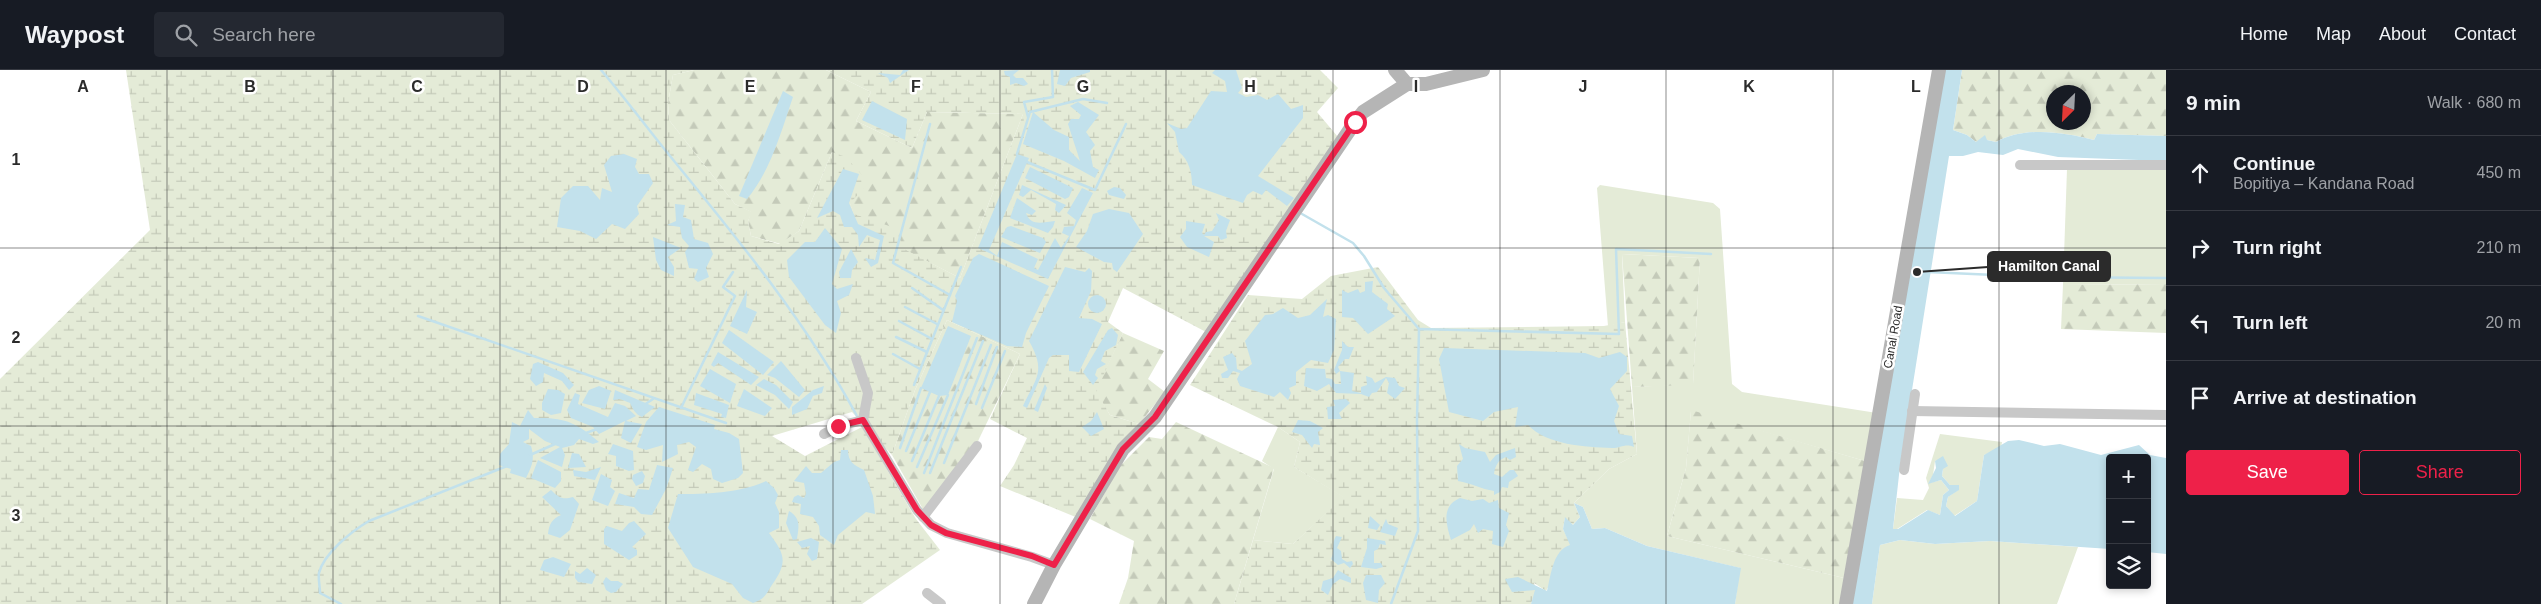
<!DOCTYPE html>
<html lang="en">
<head>
<meta charset="utf-8">
<style>
	:root { --surface:#171b24; --page:#242831; --text:#f1f3f6; --muted:#9ea1a6; --line:#363941; --accent:#ee2149 }
	body { margin:0; font-family:Helvetica,sans-serif; background:var(--page); color:var(--text) }
	.controls { position:absolute; right:15px; bottom:15px; display:grid; overflow:hidden; border-radius:5px; box-shadow:0 2px 8px #0003 }
	.controls button { width:45px; height:45px; display:grid; place-items:center; padding:0; border:0; border-bottom:1px solid var(--line); background:var(--surface); color:var(--text); font:25px sans-serif }
	.compass { position:absolute; left:2046px; top:15px; width:45px; height:45px; border-radius:50%; background:var(--surface); box-shadow:0 2px 8px #0003; rotate:204deg }
	.stop { position:absolute; width:15px; height:15px; margin:-11px; border:4px solid #ee2149; border-radius:50%; background:#fff }
	.stop.end { background:#ee2149; border-color:#fff; box-shadow:0 1px 5px #0008 }
	.list { margin:0; padding:0; list-style:none }
	h2 { display:flex; justify-content:space-between; align-items:center; height:65px; margin:0; padding:0 20px; font-size:21px }
	h2 small { font-size:16px; font-weight:400; color:var(--muted) }
	.list li { display:grid; grid-template-columns:32px 1fr auto; gap:15px; align-items:center; box-sizing:border-box; height:75px; padding:0 20px; border-top:1px solid var(--line) }
	.list b { display:block; font-size:19px; white-space:nowrap }
	.list p { margin:0; font-size:16px; white-space:nowrap; color:var(--muted) }
	.list em { font-size:16px; font-style:normal; color:var(--muted) }
	.actions { display:flex; gap:10px; padding:15px 20px }
	.actions a { flex:1; padding:11px 0; border:1px solid var(--accent); border-radius:5px; text-align:center; font-size:18px; color:var(--accent) }
	.actions .main { background:var(--accent); color:#fff }
	.icon { flex:none; width:28px; height:28px; fill:none; stroke:currentColor; stroke-width:2; stroke-linecap:round; stroke-linejoin:round }
	.map { position:relative; flex:none; width:2166px; height:534px; overflow:hidden }
	header { display:flex; align-items:center; gap:30px; box-sizing:border-box; height:70px; padding:0 25px; background:var(--surface); border-bottom:1px solid var(--line) }
	header strong { font-size:24px }
	nav { display:flex; gap:28px; margin-inline-start:auto; font-size:18px }
	.search { width:350px; height:45px; background:var(--page); display:flex; align-items:center; gap:12px; box-sizing:border-box; padding:0 18px; border-radius:5px; color:var(--muted); font-size:19px }
	main { display:flex }
	aside { flex:1; background:var(--surface) }
	.map>svg:first-child { display:block }
	.grass { fill:#e4ebd7 }
	.forest { fill:url(#forest-firs); fill-rule:evenodd }
	.wetland { fill:url(#wetland-marsh) }
	.water { fill:#c2e1ec }
	.lines { fill:none; stroke-linecap:round; stroke-linejoin:round }
	.stream { stroke:#c2e1ec; stroke-width:2.5 }
	.street { stroke:#c8c8c8; stroke-width:10 }
	.secondary { stroke:#b5b5b5; stroke-width:14 }
	.route { stroke:#ee2149; stroke-width:6 }
	.grid { fill:none; stroke:#2b2b2b; stroke-width:1; stroke-opacity:0.55 }
	.labels { text-anchor:middle; dominant-baseline:central; stroke-width:5; stroke-linejoin:round; paint-order:stroke }
	.street-label { font-size:12px; fill:#2b2b2b; stroke:#fff }
	.grid-label { font-size:16px; text-anchor:middle; font-weight:bold; fill:#2b2b2b; stroke:#fff; stroke-width:5; stroke-linejoin:round; paint-order:stroke }
	.leader { fill:none; stroke:#2b2b2b; stroke-width:2 }
	.callout-dot { fill:#2b2b2b; stroke:#fff; stroke-width:2 }
	.callout { fill:#2b2b2b; stroke:#2b2b2b; stroke-width:2 }
	.callout-label { font-size:14px; text-anchor:middle; font-weight:bold; fill:#fff }
</style>
</head>
<body>
<header>
<strong>Waypost</strong>
<div class="search"><svg class="icon" aria-label="search" viewBox="0 0 24 24"><circle cx="10" cy="10" r="6"/><path d="M15 15l6 6"/></svg>Search here</div>
<nav><a>Home</a><a>Map</a><a>About</a><a>Contact</a></nav>
</header>
<main>
<div class="map">
<svg width="2166" height="534" viewBox="0 0 2166 534">
	<defs>
		<pattern id="forest-firs" width="22" height="20" patternUnits="userSpaceOnUse" patternTransform="scale(1.25)"><rect width="22" height="20" fill="#e4ebd7"/><path d="M5 1l3.5 6h-7zM16 11l3.5 6h-7z" fill="#c4cab9"/></pattern>
		<pattern id="wetland-marsh" width="20" height="14" patternUnits="userSpaceOnUse" patternTransform="scale(1.25)"><rect width="20" height="14" fill="#e4ebd7"/><path d="M1 5h8M5 5V1M11 12h8M15 12V8" fill="none" stroke="#c4cab9"/></pattern>
	</defs>
	<rect width="100%" height="100%" fill="#fff"/>
	<g class="grass">
		<path d="M2067,99l99,1v114l-103,1z"/>
		<path d="M1600,115l113,18 7,6 12,175 10,8 135,21 -12,48 -174,-50 -5,57 -19,68 177,42 -4,26h-105l5,-36 -93,-22 -42,-18 -13,1 -9,-22 -9,-4 35,-34 28,-15 -5,-67 61,-3 7,-126 -78,-4 3,68 -17,4 -11,-138z"/>
		<path d="M1278,357l22,15 -6,25 50,30 -51,47 -40,-4 21,-71 -12,-8z"/>
		<path d="M1940,364l62,8 -1,6 -17,7 -7,46 -23,15 -8,-10 2,-9 10,-7 1,-4 -9,-1 -8,-9 1,-7 -5,-9 -3,1 -2,14 -4,8 12,-3 8,10 -6,5 -3,20 -13,-5 -30,19h-4l4,-31 26,2 6,-12 -3,-10z"/>
		<path d="M1900,470l35,4 55,-3 88,6 -21,57h-185l8,-59z"/>
	</g>
	<g class="forest">
		<path d="M694,0h132l45,22 -15,29 56,27 15,-36 96,2 -63,164 -57,-29 -49,-34 -22,-63 -33,79 -18,13 -30,-8 -3,-15 3,-9 -16,-8 -66,-84 -1,-17 5,-28z"/>
		<path d="M1962,0h204v66l-69,-2 -3,6c-30,-8 -70,-14 -98,2l-9,-2 -11,2 -9,-7 -14,-5zM2054,22h30v30h-30z"/>
		<path d="M1622,184l78,4 -7,127 -61,2z"/>
		<path d="M2166,214v49l-105,-4 2,-44z"/>
		<path d="M947,250l73,34 -42,87 -54,70 -32,-56 23,-65z"/>
		<path d="M1123,263l41,18 -16,28 17,13 -26,32 -29,-9 -15,-24z"/>
		<path d="M1691,340l174,51 -21,117 -177,-42 19,-68z"/>
		<path d="M1176,352l98,46 -40,136h-115l9,-26 6,-37 -44,-22 30,-53 29,-29 13,2z"/>
	</g>
	<g class="wetland">
		<path d="M126,0h568l-21,5 -5,28 1,17 66,84 17,8 -4,9 3,15 28,8 20,-13 33,-79 14,5 23,26 -19,20 4,11 41,14 9,21 56,29 63,-164 -96,-2 -15,36 -56,-27 15,-29 -45,-22h494l18,18 -21,24 21,25 -132,195 -83,-44 -15,34 15,11 -27,58 14,24 29,9 -61,94 -78,-32 14,-21 13,-27 -37,-19 30,-65 -73,-34 -32,70 -23,65 -40,-43 -80,24 33,20 57,-29 54,92 24,31 -78,54h-862v-225l150,-149z"/>
		<path d="M1378,197l40,53 13,8 173,-2 21,-4 12,132 -28,15 -35,34 6,14 -7,8 -8,-7 -2,11 8,16 -25,46 -12,-8 2,7 -5,14h-297l19,-64 40,4 50,-47 -49,-30 6,-25 -22,-15 -88,-42 58,-90 54,4 29,-23z"/>
	</g>
	<g class="water">
		<path d="M903,0h6l-19,13 -2,-5 -10,-5 22,2z"/>
		<path d="M1019,0l-6,5 3,3h7l5,6 -4,2 -8,-3 -6,2v-8l-5,-2 -1,-4z"/>
		<path d="M1060,0h30v2l-19,6 -6,8 -8,-2z"/>
		<path d="M1215,0h21l6,18 -4,5 8,4 12,-2 9,5 11,-6 13,15 12,-4v13l-45,58 36,22 -7,8 -21,-16 -4,5 -9,-4 -6,4 -4,8 -51,-18c0,-12 -3,-25 -13,-33l-4,-20 -8,-9 14,6 6,-1 24,-37 16,1 -2,-11 -13,-8z"/>
		<path d="M1943,0h19l-9,60 14,5 9,7 9,-7 2,5 9,2c28,-16 68,-10 98,-2l3,-6 69,2v25l-108,-4 -40,-8 -15,6 -25,-3 -15,4h-14l-49,310 -7,63h5l30,-19 12,5 3,-20 6,-5 -8,-10 -13,4 8,-16 -1,-7 8,-5 5,10 -5,3 -1,7 8,9h9v5l-11,7 -2,9 9,10 22,-15 7,-46 24,-14 11,-1 25,6 16,-2 41,11 38,-10 11,10 16,3v96l-19,-2v-94h-37v91l-120,-8 -55,3 -35,-4 -20,5 -8,59h-20z"/>
		<path d="M783,21l10,6c-12,35 -22,73 -46,102l-8,-3z"/>
		<path d="M872,31l35,18 -2,21 -43,-20z"/>
		<path d="M1078,32l21,13 -13,17 9,13 -5,6 3,16 6,3 -4,8 -31,-17 -41,-17 10,-32 21,18 15,7v13l11,11 -12,-37 3,-5h8l2,-4 -11,-9z"/>
		<path d="M624,84l13,5 -2,8 4,7h10l4,9 -16,23 2,8 -14,15 -13,-5 -16,15 -16,-8 -23,-4 4,-29 12,-12h15l12,14 2,-12 10,4 -8,-27 7,-9z"/>
		<path d="M1017,84l12,4 -40,92 8,6 5,-14 36,17 -4,9 4,2 17,-32 6,10 8,-12 -7,-3 2,-6 10,-1 2,-6 -9,-7 15,-25 11,5 -45,86 -70,-31z"/>
		<path d="M1030,97l43,21 -4,9 -4,2 -40,-21z"/>
		<path d="M843,99l16,5 -10,29 9,21 26,12 -6,27 -7,4 -6,-9 10,2 5,-20 -13,-5 -8,12 -1,-12 -6,-8h-8l-4,-12 -7,-4 -16,7z"/>
		<path d="M1022,115l44,20 -7,8 -4,-3 1,-6 -25,-14 -8,7 -4,-2z"/>
		<path d="M1114,117l6,1 6,7 -2,4 -15,-4 -2,-4z"/>
		<path d="M1017,128l19,13 -4,4 -6,-2c5,14 17,9 29,8l-2,6 -5,6 -38,-15z"/>
		<path d="M675,134l10,1 -2,12 8,3 3,19 14,4 5,11 -7,14 3,9 -11,5 -4,-3 4,-10 -9,-1 -4,-16 4,-6 -7,-8 -2,-11 -13,-2 9,-4z"/>
		<path d="M1109,139l20,4 14,21 -26,38 -4,-3 -1,-6 -8,-1 -28,-15 11,-16 6,-17z"/>
		<path d="M1216,143l14,7 -4,11 1,7 -6,2 -3,-4h-14l10,6 -5,15 -22,-10 -7,-10 6,-8v-8l19,3 -3,9 2,2 2,-3 6,-1 7,-11z"/>
		<path d="M1011,156l32,12 3,4 -6,11 -39,-16 6,-10z"/>
		<path d="M825,158l17,21 -10,35 5,5 16,-5 -4,11 -12,6 4,12 -5,20 -11,-8 -36,-48 -2,-17 18,-18h10z"/>
		<path d="M653,167l28,11 -13,9 6,10v9l-13,-6 -5,-10z"/>
		<path d="M851,179l7,13 -6,8 -1,8h-11l-1,-6z"/>
		<path d="M979,184l70,32 -23,47 -4,14 -15,-1 -55,-24 5,-21 -2,-5 18,-38z"/>
		<path d="M1065,197l20,5 4,-4 3,3 -1,20 -12,27 13,1 10,5 -23,48 -10,-1v-16h-16l-4,3 -22,50 -4,-2c14,-29 23,-35 6,-65z"/>
		<path d="M1373,211l-1,11 16,12 -1,5 8,7 -27,18 -15,-16 -11,-1v-27l6,3 10,-4 2,4 5,-2v-9z"/>
		<path d="M747,220l-1,17 11,5 -10,22 -17,-8z"/>
		<circle cx="1097" cy="234" r="9"/>
		<path d="M1327,229l-4,18 5,-2 8,4 -2,31 -6,13 -17,-3 -15,12v13l-7,3 2,5 -3,7 -8,-8 -6,5 -34,-11 -3,-7 3,-6 -7,-2 -5,7h-6l-1,-4 7,-4 -5,-13 9,-4 4,5 1,11 5,2 10,-7 -7,-23 20,-26 8,-1 10,-6 15,10 12,-3z"/>
		<path d="M948,256l23,10 -23,59 -9,1 -18,-8z"/>
		<path d="M1112,258l6,7 -2,10 -11,6 -4,10 5,3 -9,5 -2,6 3,3 -5,7 -10,-13 25,-42z"/>
		<path d="M729,260l45,32 -11,13 -41,-32z"/>
		<path d="M1342,271l6,6h6l-5,12h-4l-7,8 2,4 14,2 -2,18 9,2v-6l6,-2 -1,-9 6,2 3,5 11,-6 9,1 4,8 6,2 -10,11 -8,-6 2,-10 -3,-5 -9,14 -5,1 -3,4 -8,-3 -25,-1 -7,-9 -12,7 -13,-5 2,-18 19,1 1,9 6,1 3,5h6l-1,-13 -4,3 -2,-4 8,-20z"/>
		<path d="M1444,278l141,5 14,5 21,-6 7,5v14l-17,18 9,17 -5,15 5,13 13,2 2,11c-9,-4 -13,1 -22,1 -27,-1 -65,-3 -84,-23l-13,2 3,-20 -24,5 -11,9 -34,-9 -10,-53z"/>
		<path d="M718,282l41,25 -8,8 -33,-22 -4,4 -3,-2z"/>
		<path d="M781,291l24,29 -6,7 -24,-19 -8,-3z"/>
		<path d="M538,292l25,11 11,12 -5,5 -7,-9 -18,-8 -1,9 -7,4 -6,-7 3,-15z"/>
		<path d="M710,299l26,15 -6,19 -30,-17z"/>
		<path d="M764,309l12,6 17,17 -4,7 -14,-14 -19,-10z"/>
		<path d="M1045,314l2,4 -9,24 -4,-2z"/>
		<path d="M599,316l12,5 -6,18 -23,-6 7,-13z"/>
		<path d="M824,316l-2,7 -9,3 -6,13 -15,6v-8l21,-17z"/>
		<path d="M548,319l10,1 7,4 -4,19 -10,2 -9,-5v-7z"/>
		<path d="M744,319l28,19 -7,8 -28,-10z"/>
		<path d="M615,320l40,17 -13,10c-7,-3 -9,-8 -12,-14l-10,-4 -7,1z"/>
		<path d="M575,323l5,2 -2,9 30,13 7,-14 10,3 11,10 -10,5 16,3 -11,19 -10,-5 4,-17 -26,13 -6,-7 -22,-9 -4,-8z"/>
		<path d="M696,323l33,12 -3,13 -5,-1 1,-3 -28,-9z"/>
		<path d="M1346,329l4,4 -11,10 3,6h-14l-1,-12 8,-1 -2,-6z"/>
		<path d="M659,337l56,18 -1,4 15,4 10,6 4,34 -5,5 -16,5 -9,-4 -2,-10 -9,-5 -9,8 -5,-2 8,-23 -7,-5 -12,3 1,9 -16,8 1,-17 -17,5 -9,-3 9,-25z"/>
		<path d="M528,340l6,8c30,-1 42,4 65,24l-6,2 -14,-5 -5,6 -12,3 3,7 -3,12 -22,-9 20,-11 -15,-6 -16,-12v10l-6,3 8,4c4,13 1,20 -5,32l-16,-5 1,-4 -12,-4 1,-11 9,-10 3,-22 8,4z"/>
		<path d="M1097,342l7,17 -13,7 -9,-9 9,-6z"/>
		<path d="M1298,350l12,1 13,7 -5,4 2,13 -6,-1 -2,4 -10,-13 -10,-3z"/>
		<path d="M613,374l20,7 1,19 -5,1 -13,-5v-10l-8,-2z"/>
		<path d="M1459,374l6,4 20,4 5,10 6,-7 19,-7 1,9 -6,3 -4,-3c-8,3 -11,9 -12,17l8,3 8,-7h4l4,6 -9,6 -1,6 -6,-1 -2,5 -6,3v-4c-13,-2 -23,-8 -36,-10l-1,-15 6,-7z"/>
		<path d="M841,380h7c0,12 6,15 16,20l9,26 2,18 -9,-2 -28,23 -4,10 -14,-10 -1,-9 -6,-9 -13,-3 1,-10 -9,-2 2,-5 4,-2 6,3 2,-4 -2,-11 -10,-2 12,-15 6,7h9l13,-11 6,-2z"/>
		<path d="M572,383l7,1 7,13 -18,1z"/>
		<path d="M538,390l23,12v9l-6,7 -24,-10z"/>
		<path d="M657,395l16,3 -7,21 -14,26 -11,-1 -7,-7 -19,-3 4,-11 15,5 4,-9 11,1z"/>
		<path d="M601,397l-6,13 -21,-4 -1,-6 13,2z"/>
		<path d="M642,401l3,5 -2,7 -7,3 -4,-7 1,-4z"/>
		<path d="M601,404l11,6 -2,7 5,4 -7,15 -16,-6z"/>
		<path d="M766,411l8,7 4,7 -3,8 4,9v16l-10,5c15,20 19,28 5,49 -8,11 -7,16 -21,21l-10,-5 -11,-14 -39,-17 -25,-39 10,-34c28,0 62,-1 88,-13z"/>
		<path d="M551,420c8,8 12,10 22,7l6,7 -9,26 -10,8 -12,-4c1,-10 4,-15 13,-19l-19,-18z"/>
		<path d="M1460,428l12,3 11,-2 6,4 9,-3 1,8 10,5 -3,12 3,6 -6,16 -11,-3 1,-13 -10,-2 -5,4 -4,-9 -4,6 -19,10c-5,-16 -10,-34 9,-42z"/>
		<path d="M1574,433l9,4 9,22 13,-1 42,18 94,22 -6,36h-204l4,-14 -23,2 -7,-13 13,-2 29,14c4,-16 6,-41 23,-46l-7,-16 2,-12 8,8 7,-8z"/>
		<path d="M789,441c12,7 10,16 8,28l-4,1 -7,-17z"/>
		<path d="M1370,446l10,9 -3,5 -9,-2z"/>
		<path d="M1386,449l2,5 10,4 -3,8 -15,-4z"/>
		<path d="M634,451l12,13 -14,13 5,3v5l-8,5 -25,-16v-15l3,-3 15,5 7,-8z"/>
		<path d="M1336,466l6,1 -5,11 4,3 1,8 5,3 5,-1 1,3 -3,4 -6,-5 -6,2 -7,-6c4,-7 0,-15 5,-23z"/>
		<path d="M811,468l8,4 -2,17 -5,2 -5,-7 3,-8 -8,2 -5,-6z"/>
		<path d="M1367,468l18,3 1,4 -6,-1 -2,5 -4,2v12h7l2,4 -7,2 -15,-2 6,-19z"/>
		<path d="M553,487l18,7 -7,13 -24,-7 4,-10z"/>
		<path d="M587,498l9,7 -4,9 -14,-2 -3,-4v-7l5,3z"/>
		<path d="M1338,500l13,8v5l-11,-4 -7,5 -5,11 -7,-5 2,-9 10,-3z"/>
		<path d="M1366,505h15l4,8 -6,7 -1,13 -12,-3 -3,-17z"/>
		<path d="M606,507l5,4h7l5,3 -7,8 -5,1 -5,-3 -3,-8z"/>
	</g>
	<g class="lines">
		<g class="stream">
			<path d="M601,0c24,28 46,58 69,86 67,82 137,167 187,260"/>
			<path d="M1028,47l-4,-15 29,-5 -1,-27"/>
			<path d="M930,54l-37,139 57,32"/>
			<path d="M1017,84l13,-42 53,-13 24,4"/>
			<path d="M1027,92l68,28 31,-66"/>
			<path d="M1302,144l51,29 11,13 20,32 35,41"/>
			<path d="M1928,202l113,5 125,1"/>
			<path d="M912,218l31,22"/>
			<path d="M905,237l32,17"/>
			<path d="M418,246l308,107"/>
			<path d="M899,251l33,18"/>
			<path d="M896,267l31,15"/>
			<path d="M893,284l27,15"/>
			<path d="M914,315l47,-118"/>
			<path d="M976,334l21,-57"/>
			<path d="M644,335l9,-6"/>
			<path d="M681,338l54,-112 -12,-9 10,-15"/>
			<path d="M982,338l23,-57"/>
			<path d="M586,363l11,-4"/>
			<path d="M900,378l21,-60"/>
			<path d="M906,381l24,-59"/>
			<path d="M530,385l25,-11"/>
			<path d="M912,391l27,-65"/>
			<path d="M944,393l47,-118"/>
			<path d="M917,397l31,-72"/>
			<path d="M924,403l53,-135"/>
			<path d="M930,403l53,-132"/>
			<path d="M341,534l-21,-11c0,-6 -2,-15 -1,-20 5,-20 33,-42 50,-52l138,-55"/>
			<path d="M1391,534l27,-73 -1,-111 2,-91 200,5 -3,-85 95,5"/>
		</g>
		<g class="street">
			<path d="M2020,95h146"/>
			<path d="M856,288l12,35 -5,27 54,90 14,15 16,8 85,24 22,8"/>
			<path d="M1912,341l254,4"/>
			<path d="M824,364l15,-8 24,-6"/>
			<path d="M1904,400l11,-76"/>
			<path d="M923,447l54,-71"/>
			<path d="M927,523l14,11"/>
		</g>
		<g class="secondary">
			<path d="M1395,0l12,14"/>
			<path d="M1407,14h19l57,-14"/>
			<path d="M1034,534l20,-39 69,-116 32,-32 200,-295 8,-10 44,-28"/>
			<path d="M1846,534l93,-534"/>
		</g>
	</g>
	<g class="lines">
		<path class="route" d="M838,356l25,-6 54,90 14,15 15,8 86,23 22,9 69,-116 32,-32 200,-295"/>
	</g>
	<path class="grid" d="M167,0v534M333,0v534M500,0v534M666,0v534M833,0v534M1000,0v534M1166,0v534M1333,0v534M1500,0v534M1666,0v534M1833,0v534M1999,0v534M0,178h2166M0,356h2166"/>
	<g class="labels">
		<g class="street-label">
			<text transform="translate(1893 267) rotate(-80)">Canal Road</text>
		</g>
	</g>
	<g class="grid-label">
		<text x="83" y="22">A</text>
		<text x="250" y="22">B</text>
		<text x="417" y="22">C</text>
		<text x="583" y="22">D</text>
		<text x="750" y="22">E</text>
		<text x="916" y="22">F</text>
		<text x="1083" y="22">G</text>
		<text x="1250" y="22">H</text>
		<text x="1416" y="22">I</text>
		<text x="1583" y="22">J</text>
		<text x="1749" y="22">K</text>
		<text x="1916" y="22">L</text>
		<text x="16" y="95">1</text>
		<text x="16" y="273">2</text>
		<text x="16" y="451">3</text>
	</g>
	<path class="leader" d="M1917 202L1988 197"/>
	<circle class="callout-dot" cx="1917" cy="202" r="5"/>
	<rect class="callout" x="1988" y="182" width="122" height="29" rx="5"/>
	<g class="callout-label">
		<text x="2049" y="201">Hamilton Canal</text>
	</g>
</svg>
<div class="controls">
<button>+</button>
<button>−</button>
<button><svg class="icon" aria-label="layers" viewBox="0 0 24 24"><path d="M12 4l9 5-9 5-9-5zM3 14l9 5 9-5"/></svg></button>
</div>
<svg class="compass" viewBox="-18 -18 36 36"><path d="M0-13l5 13h-10z" fill="#e53935"/><path d="M0 13l5-13h-10z" fill="#9ea1a6"/></svg>
<div class="stop" style="left:1355px;top:52px"></div>
<div class="stop end" style="left:838px;top:356px"></div>
</div>
<aside>
<h2>9 min<small>Walk · 680 m</small></h2>
<ul class="list">
<li><svg class="icon" aria-label="ahead" viewBox="0 0 24 24"><path d="M12 20V5M6 11l6-6 6 6"/></svg><div><b>Continue</b><p>Bopitiya – Kandana Road</p></div><em>450 m</em></li>
<li><svg class="icon" aria-label="right" viewBox="0 0 24 24"><path d="M7 20v-9h11M14 6l5 5-5 5"/></svg><div><b>Turn right</b></div><em>210 m</em></li>
<li><svg class="icon" aria-label="left" viewBox="0 0 24 24"><path d="M17 20v-9H6M10 6l-5 5 5 5"/></svg><div><b>Turn left</b></div><em>20 m</em></li>
<li><svg class="icon" aria-label="arrive" viewBox="0 0 24 24"><path d="M6 21V4h12l-3 4 3 4H6"/></svg><div><b>Arrive at destination</b></div></li>
</ul>
<div class="actions"><a class="main">Save</a><a>Share</a></div>
</aside>
</main>
</body>
</html>
